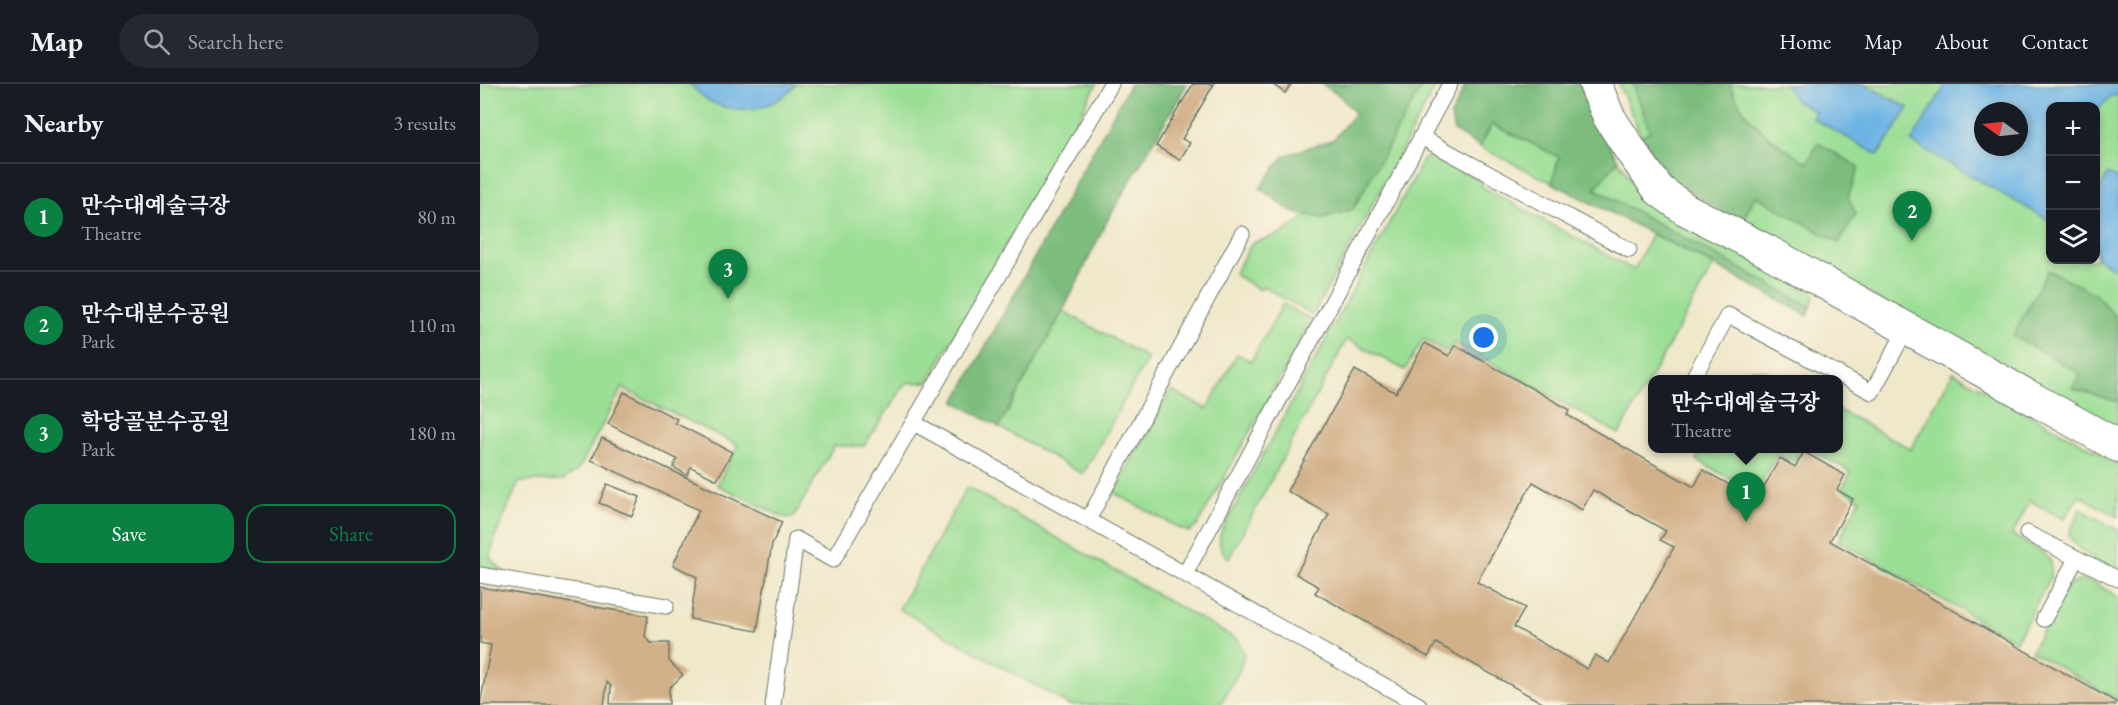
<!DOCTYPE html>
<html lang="en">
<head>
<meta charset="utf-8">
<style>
	:root { --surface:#171b24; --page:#242831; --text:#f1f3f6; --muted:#9ea1a6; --line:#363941; --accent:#0b8043 }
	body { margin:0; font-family:"EB Garamond","Noto Serif KR",serif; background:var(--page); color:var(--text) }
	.controls { position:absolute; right:18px; top:18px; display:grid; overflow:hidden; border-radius:12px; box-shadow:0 3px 9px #0003 }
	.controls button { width:54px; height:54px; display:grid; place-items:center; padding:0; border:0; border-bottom:2px solid var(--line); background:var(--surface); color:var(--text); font:30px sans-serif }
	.compass { position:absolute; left:1494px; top:18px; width:54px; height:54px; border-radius:50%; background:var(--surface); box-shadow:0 3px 9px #0003; rotate:285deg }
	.you { position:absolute; left:1004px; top:254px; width:21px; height:21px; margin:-15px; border:4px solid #fff; border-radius:50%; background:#1a73e8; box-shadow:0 0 0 9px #1a73e833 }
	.badge { display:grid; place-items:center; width:39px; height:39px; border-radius:50%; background:var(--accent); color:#fff; font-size:20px; font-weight:700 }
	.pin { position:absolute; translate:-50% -50px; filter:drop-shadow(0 2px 3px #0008) }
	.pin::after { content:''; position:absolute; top:32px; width:21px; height:18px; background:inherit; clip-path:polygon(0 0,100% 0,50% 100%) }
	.popup { position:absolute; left:1168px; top:291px; width:195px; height:78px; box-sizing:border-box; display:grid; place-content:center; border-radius:12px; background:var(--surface); filter:drop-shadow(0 2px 4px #0005); font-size:20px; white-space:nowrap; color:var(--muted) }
	.popup b { font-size:22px; color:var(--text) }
	.popup::after { content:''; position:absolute; left:50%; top:100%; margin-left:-12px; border:12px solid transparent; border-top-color:var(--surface) }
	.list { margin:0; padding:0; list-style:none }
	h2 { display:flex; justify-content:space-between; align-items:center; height:78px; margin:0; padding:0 24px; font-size:26px }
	h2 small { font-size:20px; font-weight:400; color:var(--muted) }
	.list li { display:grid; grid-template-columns:39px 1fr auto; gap:18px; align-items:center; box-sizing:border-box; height:108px; padding:0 24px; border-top:2px solid var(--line) }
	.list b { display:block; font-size:22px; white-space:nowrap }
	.list p { margin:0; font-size:20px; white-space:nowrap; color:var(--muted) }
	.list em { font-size:20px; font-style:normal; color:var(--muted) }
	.actions { display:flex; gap:12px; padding:18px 24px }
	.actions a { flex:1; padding:14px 0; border:2px solid var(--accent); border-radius:18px; text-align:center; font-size:21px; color:var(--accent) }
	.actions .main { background:var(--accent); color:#fff }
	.icon { flex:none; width:33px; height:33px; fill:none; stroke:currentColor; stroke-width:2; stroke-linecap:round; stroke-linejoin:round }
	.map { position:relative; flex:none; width:1638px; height:621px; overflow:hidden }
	header { display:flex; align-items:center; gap:36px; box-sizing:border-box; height:84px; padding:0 30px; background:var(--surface); border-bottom:2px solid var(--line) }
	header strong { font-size:28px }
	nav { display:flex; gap:33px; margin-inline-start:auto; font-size:21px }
	.search { width:420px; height:54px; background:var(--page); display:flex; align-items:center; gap:15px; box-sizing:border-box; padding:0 21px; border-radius:33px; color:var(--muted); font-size:22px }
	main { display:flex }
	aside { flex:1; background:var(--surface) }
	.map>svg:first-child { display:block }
	.green { fill:#9bde95; stroke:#5d8e64; stroke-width:1.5; fill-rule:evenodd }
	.forest { fill:#7cbd7e; stroke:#4e7d59; stroke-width:1.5 }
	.water { fill:#6cb4e4; stroke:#46788c; stroke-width:1.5; fill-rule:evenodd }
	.building { fill:#d2b089; fill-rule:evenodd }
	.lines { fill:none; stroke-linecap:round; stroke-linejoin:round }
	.lane-casing { stroke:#687969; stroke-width:17 }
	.street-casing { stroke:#687969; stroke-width:34 }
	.lane { stroke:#fff; stroke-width:15 }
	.street { stroke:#fff; stroke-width:32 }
</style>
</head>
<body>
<header>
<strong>Map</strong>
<div class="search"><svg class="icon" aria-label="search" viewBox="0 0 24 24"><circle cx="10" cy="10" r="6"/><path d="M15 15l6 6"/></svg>Search here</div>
<nav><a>Home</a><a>Map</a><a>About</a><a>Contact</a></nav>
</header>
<main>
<aside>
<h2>Nearby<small>3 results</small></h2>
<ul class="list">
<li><span class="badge">1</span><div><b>만수대예술극장</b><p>Theatre</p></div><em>80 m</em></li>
<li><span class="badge">2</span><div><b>만수대분수공원</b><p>Park</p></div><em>110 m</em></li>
<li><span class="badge">3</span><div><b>학당골분수공원</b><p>Park</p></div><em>180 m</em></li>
</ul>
<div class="actions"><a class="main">Save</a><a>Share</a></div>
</aside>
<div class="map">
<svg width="1638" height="621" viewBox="0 0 1638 621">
	<rect width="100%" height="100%" fill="#fcf5e5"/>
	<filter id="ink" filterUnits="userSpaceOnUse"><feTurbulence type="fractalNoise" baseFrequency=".0167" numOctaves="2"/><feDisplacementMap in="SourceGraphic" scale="12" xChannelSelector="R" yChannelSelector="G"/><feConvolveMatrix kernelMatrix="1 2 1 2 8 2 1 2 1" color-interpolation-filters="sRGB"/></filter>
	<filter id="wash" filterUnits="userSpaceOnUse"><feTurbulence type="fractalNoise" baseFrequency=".008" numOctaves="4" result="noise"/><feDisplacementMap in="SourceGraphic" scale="24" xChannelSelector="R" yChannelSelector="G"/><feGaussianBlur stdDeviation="1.35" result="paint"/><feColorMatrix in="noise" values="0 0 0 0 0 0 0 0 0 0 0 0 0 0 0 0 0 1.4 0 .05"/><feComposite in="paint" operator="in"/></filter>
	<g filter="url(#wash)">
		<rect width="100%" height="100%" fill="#f0e8cb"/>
		<g class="green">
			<path d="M0,0h617l-169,298 -22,1 -42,63h-30l-41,72 -10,-1 -66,-32 21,-40 -116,-57 -43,81 -16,11 -44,2 -24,55 -5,21 15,15 -25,-3z"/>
			<path d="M943,0h14l-124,231 -50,-29 -3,4 -26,-16 18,-31 29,-9 27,-19 14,3 31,-9z"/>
			<path d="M1139,0h499v347l-377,-208 -87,-65 -13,-22zM1570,22h46v154h-46zM1503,27h36v36h-36z"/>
			<path d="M1012,40l67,33 -7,26 -72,-36z"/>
			<path d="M948,73l7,1 48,24 -2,4 153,84 18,-36 62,31 -95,169 -165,-92 -6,10 -25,-13 -18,31 -58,-31 -118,219c-10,-8 -11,-15 -8,-26l203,-373z"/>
			<path d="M1138,76l13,19 43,38 132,72 9,6 -4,12 -217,-118z"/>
			<path d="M803,220l29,16 -115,206 -8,6 -10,-4 -65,-35 57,-103 36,19 30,-55 14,7z"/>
			<path d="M583,227l85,47 -65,116 -84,-47z"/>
			<path d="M1271,285l15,2 16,8h-43z"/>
			<path d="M1473,288l165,91v54l-39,-22 -15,24 -34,-18 -18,34 33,19 6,8v15l-35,64 -178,-100 22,-42 -18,-10 9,-17 -43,-23 31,-1v-38l72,39z"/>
			<path d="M1222,365v-1l100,1 -8,13 -16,-9 -22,40 -60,-33z"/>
			<path d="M487,403l271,153 6,13 -3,14 -21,38h-150l-171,-96z"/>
			<path d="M1600,425l38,21v41c-18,-10 -41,-17 -49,-37z"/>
			<path d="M1602,496l11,2 25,15v103l-87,-49 32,-57 8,-10z"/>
		</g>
		<g class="forest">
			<path d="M650,0h57l-80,137 -44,90 -64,116 -44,-25z"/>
			<path d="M842,0h101l-70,125 -31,9 -30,-6 -32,-24 24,-32 50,-17 21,-26 -15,-17z"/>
			<path d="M986,0h114l18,42 20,34 -23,29 216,118 -3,9 -94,-51 -162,-82 7,-26 -67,-33 -12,23 -26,-16 -3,-15z"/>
			<path d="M1153,0h97c11,36 47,60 77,79l11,-20 41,24 -11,30 8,17 -17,29 -83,-47 -15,27 -67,-41 -20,-24 -13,-22 9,-5z"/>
			<path d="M1568,186l48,24 22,26v82l-46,-14 8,-15 -67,-37z"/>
		</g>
		<g class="water">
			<path d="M209,0h107c-20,25 -56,32 -85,18 -8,-4 -15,-12 -22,-18z"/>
			<path d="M1305,0h79l45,24 -31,47 -66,-37 3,-7 -20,-10z"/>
			<path d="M1466,0h172v10c-9,3 -20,13 -22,22v-10h-46v115l-139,-79zM1503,27h36v36h-36z"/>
			<path d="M1628,90l10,5v92l-22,-14v-60z"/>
		</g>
		<g id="blocks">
			<g class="building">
				<path d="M713,0h21l-32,55 8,4 -10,17 -24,-14z"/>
				<path d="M792,0h19l-6,9z"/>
				<path d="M945,259l24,13 6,-11 115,65 -3,5 127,72 9,-17 54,30 23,-42 15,9 9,-15 41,23 -8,15 16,9 -23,42 286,161 -1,3h-569l-110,-62 -8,14 -113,-64 4,-6 -23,-13 33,-60 -42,-23 68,-121 41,23zM1053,398l49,28 11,-20 73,41 -6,9 14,7 -65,116 -14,-8 -8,14 -73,-42 11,-19 -48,-26z"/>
				<path d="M144,308l53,27 -2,4 57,29 -15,28 -26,-13 -4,8 -14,-8 4,-8 -69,-35z"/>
				<path d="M122,354l180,84 -10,22 -15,87 -67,-12 7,-42 -24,-12 26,-55 -108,-50z"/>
				<path d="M127,400l33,13 -8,19 -33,-13z"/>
				<path d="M0,503l168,29 -3,20 6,7h18v18l14,14 -14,13v16h-59l1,-18 -4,-4 -3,23h-124l11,-60 -11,-2z"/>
			</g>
		</g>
	</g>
	<g filter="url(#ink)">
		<use href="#blocks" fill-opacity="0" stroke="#687969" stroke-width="1.5"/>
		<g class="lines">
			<defs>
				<g id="lane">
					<path d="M941,53l208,113"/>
					<path d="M1212,296l36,-65 144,77 35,-64"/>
					<path d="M434,339l505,282"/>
					<path d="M608,436l154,-286"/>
					<path d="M1547,449l91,46"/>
					<path d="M705,490l265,-490"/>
					<path d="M0,491l186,31"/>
					<path d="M1564,535l32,-60"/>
					<path d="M293,621l23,-166 37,21 278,-476"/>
				</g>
				<path id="street" d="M1115,0l14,33 24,37 26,36 26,19 82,42 351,195"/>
			</defs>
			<use href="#lane" class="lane-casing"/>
			<use href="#street" class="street-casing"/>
			<use href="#lane" class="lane"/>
			<use href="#street" class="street"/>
		</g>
	</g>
</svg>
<div class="controls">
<button>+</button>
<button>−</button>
<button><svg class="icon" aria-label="layers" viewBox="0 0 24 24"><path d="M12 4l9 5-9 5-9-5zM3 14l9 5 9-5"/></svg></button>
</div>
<svg class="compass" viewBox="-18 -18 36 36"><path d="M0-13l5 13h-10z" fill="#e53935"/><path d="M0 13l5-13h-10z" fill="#9ea1a6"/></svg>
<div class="you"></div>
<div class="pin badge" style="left:1266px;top:438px">1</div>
<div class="popup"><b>만수대예술극장</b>Theatre</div>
<div class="pin badge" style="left:1432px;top:157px">2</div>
<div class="pin badge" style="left:248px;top:215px">3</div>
</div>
</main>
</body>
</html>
